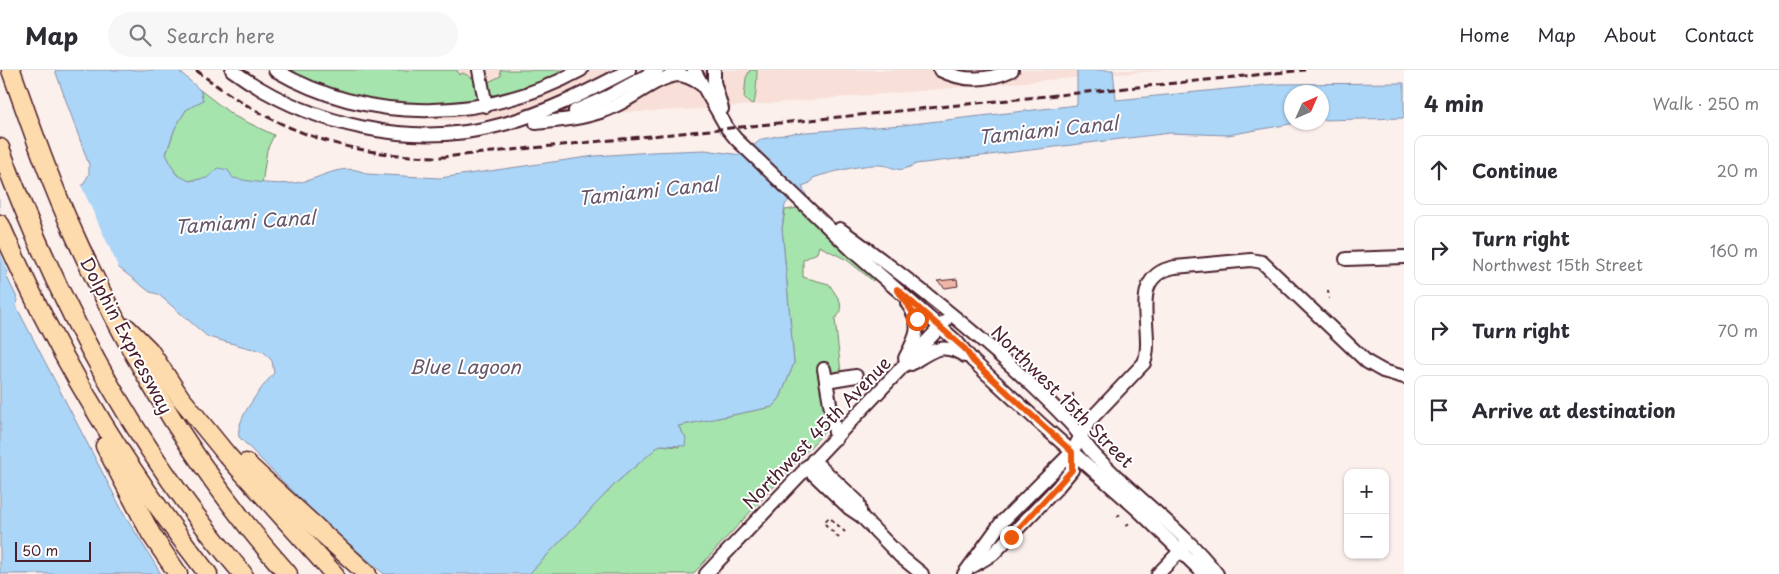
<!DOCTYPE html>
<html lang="en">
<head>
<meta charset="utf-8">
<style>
	:root { --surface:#fff; --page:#f7f7f7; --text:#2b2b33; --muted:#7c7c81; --line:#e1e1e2 }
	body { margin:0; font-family:"Playpen Sans",sans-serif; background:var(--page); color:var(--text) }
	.controls { position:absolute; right:15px; bottom:15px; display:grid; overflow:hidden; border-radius:10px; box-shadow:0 1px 4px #0004 }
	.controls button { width:45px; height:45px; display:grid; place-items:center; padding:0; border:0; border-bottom:1px solid var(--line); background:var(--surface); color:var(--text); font:25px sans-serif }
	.compass { position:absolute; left:1284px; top:15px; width:45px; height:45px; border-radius:50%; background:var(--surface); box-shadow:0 1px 4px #0004; rotate:45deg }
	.scale { position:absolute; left:15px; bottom:12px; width:76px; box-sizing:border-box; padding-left:5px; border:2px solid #4a1f2b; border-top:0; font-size:14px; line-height:18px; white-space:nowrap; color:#4a1f2b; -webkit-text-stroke:4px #fff; paint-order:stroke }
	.stop { position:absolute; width:15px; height:15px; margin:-11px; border:4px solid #ea580c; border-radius:50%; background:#fff }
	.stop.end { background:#ea580c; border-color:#fff; box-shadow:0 1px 5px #0008 }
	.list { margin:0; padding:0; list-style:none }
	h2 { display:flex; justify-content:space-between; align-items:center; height:65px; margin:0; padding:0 20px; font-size:21px }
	h2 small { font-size:16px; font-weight:400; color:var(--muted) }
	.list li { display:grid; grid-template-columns:32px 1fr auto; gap:15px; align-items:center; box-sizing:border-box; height:70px; margin:0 10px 10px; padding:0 10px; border:1px solid var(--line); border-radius:10px }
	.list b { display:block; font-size:19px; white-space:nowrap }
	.list p { margin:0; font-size:16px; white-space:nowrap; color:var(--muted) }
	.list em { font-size:16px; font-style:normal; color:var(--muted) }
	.icon { flex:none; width:28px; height:28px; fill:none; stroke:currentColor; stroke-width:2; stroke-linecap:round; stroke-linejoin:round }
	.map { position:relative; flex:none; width:1404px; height:504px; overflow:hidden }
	header { display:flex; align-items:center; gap:30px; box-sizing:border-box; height:70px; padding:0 25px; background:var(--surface); border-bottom:1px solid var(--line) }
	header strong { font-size:24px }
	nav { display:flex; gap:28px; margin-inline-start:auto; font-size:18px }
	.search { width:350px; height:45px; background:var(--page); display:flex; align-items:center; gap:12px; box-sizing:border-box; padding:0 18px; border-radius:28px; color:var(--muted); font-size:19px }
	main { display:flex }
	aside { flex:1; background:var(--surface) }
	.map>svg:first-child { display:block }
	.built { fill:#f8dfd7 }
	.green { fill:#a5e4ac; stroke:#78826c }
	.water { fill:#acd6f7; stroke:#858da5 }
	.pier { fill:#fcf0ed }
	.building { fill:#efb6a5; stroke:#4a1f2b }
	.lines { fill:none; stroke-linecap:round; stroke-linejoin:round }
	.minor-casing { stroke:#4a1f2b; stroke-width:16 }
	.highway-casing { stroke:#4a1f2b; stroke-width:21 }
	.path { stroke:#4a1f2b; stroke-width:2; stroke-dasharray:4 4; stroke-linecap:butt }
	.minor { stroke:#fff; stroke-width:12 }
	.highway { stroke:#fedbac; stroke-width:18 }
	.rail { stroke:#4a1f2b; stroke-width:3; stroke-dasharray:8 4; stroke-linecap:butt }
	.route { stroke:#ea580c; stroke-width:6 }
	.labels { text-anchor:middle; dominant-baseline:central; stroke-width:4; stroke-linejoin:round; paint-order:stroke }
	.street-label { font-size:18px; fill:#4a1f2b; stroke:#fff }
	.water-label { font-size:19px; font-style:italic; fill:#675668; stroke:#fff }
</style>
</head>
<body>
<header>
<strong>Map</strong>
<div class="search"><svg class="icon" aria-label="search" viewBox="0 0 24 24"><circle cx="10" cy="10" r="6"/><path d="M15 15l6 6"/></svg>Search here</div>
<nav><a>Home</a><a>Map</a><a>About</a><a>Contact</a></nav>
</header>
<main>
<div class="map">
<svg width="1404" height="504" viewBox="0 0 1404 504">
	<rect width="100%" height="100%" fill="#fcf0ed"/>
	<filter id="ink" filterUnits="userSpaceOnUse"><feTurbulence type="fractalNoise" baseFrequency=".02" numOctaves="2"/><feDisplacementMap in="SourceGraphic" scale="10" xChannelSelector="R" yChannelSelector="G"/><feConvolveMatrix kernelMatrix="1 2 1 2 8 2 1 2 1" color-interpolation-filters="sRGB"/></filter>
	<g filter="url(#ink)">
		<path class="built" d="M264,0h903l-462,39 -258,11 -59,-4 -53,-12 -43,-17z"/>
		<g class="green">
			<path d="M288,0h169l2,5 4,-2 15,8 3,19c-49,6 -105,8 -152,-10 -14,-6 -28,-14 -41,-20z"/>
			<path d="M500,0h68l-20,11 -56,17 -8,-14 17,-8z"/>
			<path d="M750,0h7c0,7 -1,28 -3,33l-4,1 -6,-6 2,-20z"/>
			<path d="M200,20l34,26 40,19 -7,15 -5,34c-26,-5 -48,-8 -74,-3l-12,-7 -10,-19 9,-27 11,-18 17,-10z"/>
			<path d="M798,138l76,70 -1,3 -26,-21 -28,-14 -2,7 -14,7v17l26,7 11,17 1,11 -6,7 6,53 -6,2 -15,-5 7,60 -134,145h-164l88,-92 43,-37 19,2 3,-16 -4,-5 94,-19 8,-9 14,-35 -12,-135 3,-18z"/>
		</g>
		<path class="water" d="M55,0h123l22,20 3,10 -17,10 -11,18 -9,26 10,20 13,7 18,-3 11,-10 10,2 5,8c20,4 40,7 61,5 26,-2 47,-23 73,-9l73,4 155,-22 57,-4 53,-2 36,5 21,-16 31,-6 110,-8 174,-20v-35h36l3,30 161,-16 127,-1v35l-82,2v-28h-30v30l4,1 -68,12 -58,-2 -254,31c-21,11 -19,2 -37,1 -15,-1 -52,8 -66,13l-3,5 -8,3 5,11 -9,-9 -13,17 -3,23 12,135 -14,35 -8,9 -94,19 8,12 -1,8 -25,-1 -43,37 -88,92h-145l-68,-59 -77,-78c-4,-18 23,-50 35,-64l-2,-12 -8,-9 -56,-15 -50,-43 -8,-2 -36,-28 -78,2 -28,5 -2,4 12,25 -2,6 107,206 38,62h-161v-375l83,-14 6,-11v-9z"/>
		<path class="pier" d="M80,113l41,90 -8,-7 -76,2 -28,5 -9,-21v-56z"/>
		<path class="building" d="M957,209l1,7 -13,2 -8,-7z"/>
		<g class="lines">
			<defs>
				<g id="minor">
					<path d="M232,0c75,55 181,80 272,54 44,-12 85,-33 125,-54"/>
					<path d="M275,0c95,55 211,52 306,0"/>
					<path d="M479,0l7,36"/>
					<path d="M694,0l33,58 9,11 120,115 100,87 17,20 70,65 95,84 66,64"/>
					<path d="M714,0v12l8,27"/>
					<path d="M940,0c24,12 48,11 72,0"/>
					<path d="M575,41l32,-14 50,-27"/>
					<path d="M536,53c26,-3 55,-5 79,-17 18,-8 43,-29 62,-31 9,0 18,5 25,10"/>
					<path d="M840,159c81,59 160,121 229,193 9,9 15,21 23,30 39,43 90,76 125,122"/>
					<path d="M1346,189l58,-2"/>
					<path d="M905,288c12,-22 18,-33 2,-55"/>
					<path d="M911,294c20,-13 31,-23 54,-8"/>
					<path d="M824,299l12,69"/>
					<path d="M826,311l30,-5"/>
					<path d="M813,390l45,42 3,14"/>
					<path d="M806,397l43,41 12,8 39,40 22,18"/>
					<path d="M973,496l20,-12 63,-65 16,-19v-18"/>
					<path d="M706,504l239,-252"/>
					<path d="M964,504l37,-51 71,-71 17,-31 55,-58c12,-31 -19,-87 31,-96l76,-7 11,2 105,100 16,9 21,6"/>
					<path d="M1158,504l28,-29"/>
				</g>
				<g id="highway">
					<path d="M11,0c20,56 39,112 64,166 55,122 124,239 213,338"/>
					<path d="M0,78c57,154 135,301 243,426"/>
					<path d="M0,154c54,126 123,242 208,350"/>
					<path d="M127,258l22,22 31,47 47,58 107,119"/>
					<path d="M105,376l46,88 27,40"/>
					<path d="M246,393l121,111"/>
				</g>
			</defs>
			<use href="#minor" class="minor-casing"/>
			<use href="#highway" class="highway-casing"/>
			<g class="path">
				<path d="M1328,220l1,9"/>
				<path d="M1073,323v6l7,10"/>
				<path d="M1099,366l5,7"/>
				<path d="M1117,447l3,-3"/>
				<path d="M1126,456l3,-3"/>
				<path d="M839,468l-15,-15 5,-6 16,15"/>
			</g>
			<use href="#minor" class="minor"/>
			<use href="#highway" class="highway"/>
			<path class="rail" d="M196,0c76,60 150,87 247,87l862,-87"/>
		</g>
	</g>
	<g class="lines" filter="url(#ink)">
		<path class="route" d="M917,249l-20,-30 68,60 8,12 99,91v18l-61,67"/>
	</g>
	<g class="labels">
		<g class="street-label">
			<text transform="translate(127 265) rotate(62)">Dolphin Expressway</text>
			<text transform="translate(1063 326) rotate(45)">Northwest 15th Street</text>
			<text transform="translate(816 362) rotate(-46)">Northwest 45th Avenue</text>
		</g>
		<g class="water-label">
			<text transform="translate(1048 59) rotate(-6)">Tamiami Canal</text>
			<text transform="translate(648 120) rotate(-6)">Tamiami Canal</text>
			<text transform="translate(245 151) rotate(-4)">Tamiami Canal</text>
			<text x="465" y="296">Blue Lagoon</text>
		</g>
	</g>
</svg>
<div class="controls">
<button>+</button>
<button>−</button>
</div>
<svg class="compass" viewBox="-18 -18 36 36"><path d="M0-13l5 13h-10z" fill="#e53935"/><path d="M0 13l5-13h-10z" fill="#7c7c81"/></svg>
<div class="scale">50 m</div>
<div class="stop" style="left:917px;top:249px"></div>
<div class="stop end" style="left:1011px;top:467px"></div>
</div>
<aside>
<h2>4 min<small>Walk · 250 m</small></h2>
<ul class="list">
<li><svg class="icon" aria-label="ahead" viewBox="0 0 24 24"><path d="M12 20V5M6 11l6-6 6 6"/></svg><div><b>Continue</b></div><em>20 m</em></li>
<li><svg class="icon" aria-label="right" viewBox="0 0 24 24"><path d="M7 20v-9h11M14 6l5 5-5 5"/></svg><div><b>Turn right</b><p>Northwest 15th Street</p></div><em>160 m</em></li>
<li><svg class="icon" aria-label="right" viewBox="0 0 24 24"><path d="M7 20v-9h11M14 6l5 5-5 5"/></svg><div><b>Turn right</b></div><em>70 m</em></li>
<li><svg class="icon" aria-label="arrive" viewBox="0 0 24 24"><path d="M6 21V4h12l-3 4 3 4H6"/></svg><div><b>Arrive at destination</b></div></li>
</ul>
</aside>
</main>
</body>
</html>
